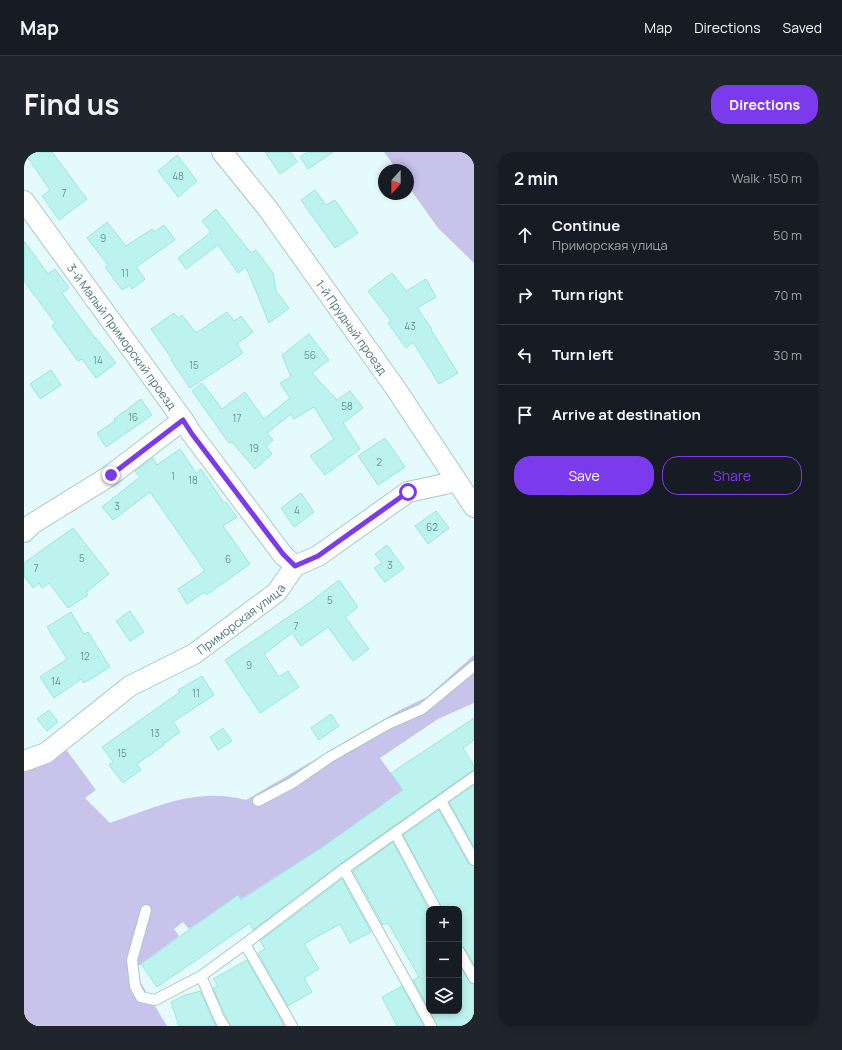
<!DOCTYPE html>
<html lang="en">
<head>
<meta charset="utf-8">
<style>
	:root { --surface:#171b24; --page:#20242c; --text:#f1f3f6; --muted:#9ea1a6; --line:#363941; --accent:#7c3aed }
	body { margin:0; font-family:Manrope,sans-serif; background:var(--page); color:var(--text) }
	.controls { position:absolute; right:12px; bottom:12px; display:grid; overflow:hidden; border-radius:8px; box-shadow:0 2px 6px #0003 }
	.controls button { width:36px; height:36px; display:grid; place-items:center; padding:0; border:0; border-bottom:1px solid var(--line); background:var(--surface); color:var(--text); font:20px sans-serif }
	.compass { position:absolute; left:354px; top:12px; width:36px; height:36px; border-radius:50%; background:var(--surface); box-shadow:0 2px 6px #0003; rotate:201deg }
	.stop { position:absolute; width:12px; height:12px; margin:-9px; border:3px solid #7c3aed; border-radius:50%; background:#fff }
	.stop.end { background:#7c3aed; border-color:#fff; box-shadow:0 1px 4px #0008 }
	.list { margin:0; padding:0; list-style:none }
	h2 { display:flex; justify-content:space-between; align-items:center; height:52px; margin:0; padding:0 16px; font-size:17px }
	h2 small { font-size:13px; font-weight:400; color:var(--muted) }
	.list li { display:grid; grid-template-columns:26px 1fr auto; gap:12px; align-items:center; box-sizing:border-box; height:60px; padding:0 16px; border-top:1px solid var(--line) }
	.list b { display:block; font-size:15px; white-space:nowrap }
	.list p { margin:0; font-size:13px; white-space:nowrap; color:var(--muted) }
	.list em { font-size:13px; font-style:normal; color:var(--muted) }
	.actions { display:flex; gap:8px; padding:12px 16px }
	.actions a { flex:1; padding:9px 0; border:1px solid var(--accent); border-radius:16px; text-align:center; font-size:14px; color:var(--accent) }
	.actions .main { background:var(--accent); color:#fff }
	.icon { flex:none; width:22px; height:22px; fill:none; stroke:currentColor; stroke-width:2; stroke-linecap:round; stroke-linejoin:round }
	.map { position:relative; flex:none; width:450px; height:874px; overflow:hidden; border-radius:16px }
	header { display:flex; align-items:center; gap:24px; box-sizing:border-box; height:56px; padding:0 20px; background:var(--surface); border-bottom:1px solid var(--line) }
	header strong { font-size:19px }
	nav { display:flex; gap:22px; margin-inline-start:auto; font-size:14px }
	.intro { display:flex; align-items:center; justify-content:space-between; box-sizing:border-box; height:96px; padding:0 24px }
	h1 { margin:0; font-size:28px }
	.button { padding:10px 18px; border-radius:16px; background:var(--accent); color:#fff; font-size:14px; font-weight:700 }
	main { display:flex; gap:24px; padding:0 24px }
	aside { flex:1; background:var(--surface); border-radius:16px; box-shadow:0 2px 6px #0003 }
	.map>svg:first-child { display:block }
	.green { fill:#c8c3eb }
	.building { fill:#bcf3ee; stroke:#9ce6de }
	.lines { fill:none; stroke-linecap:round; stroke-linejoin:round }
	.service-casing { stroke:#a6cac8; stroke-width:12 }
	.minor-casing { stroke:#a6cac8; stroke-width:22 }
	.service { stroke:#fff; stroke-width:10 }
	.minor { stroke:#fff; stroke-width:20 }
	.route { stroke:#7c3aed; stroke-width:5 }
	.labels { text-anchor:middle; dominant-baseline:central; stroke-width:3.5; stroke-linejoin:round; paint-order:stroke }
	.number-label { font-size:10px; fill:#669690 }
	.street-label { font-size:12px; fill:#4a7771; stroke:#ecfdff }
</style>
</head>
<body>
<header>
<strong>Map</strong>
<nav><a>Map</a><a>Directions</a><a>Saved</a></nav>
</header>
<div class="intro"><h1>Find us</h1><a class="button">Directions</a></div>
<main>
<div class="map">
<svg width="450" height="874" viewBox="0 0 450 874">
	<rect width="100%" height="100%" fill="#e5fafd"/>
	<g class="green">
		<path d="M360,0h90v111l-36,-35 -30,-42v-16h-11z"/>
		<path d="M450,503v48l-36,16 -58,39 23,32 -79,56 -83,53 -3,-4 -49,34 -6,-7 -9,7 5,7 -46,34 34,56h-143v-256l41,-22 31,42 -11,8 25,25c46,-16 86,-36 136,-23l154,-90 27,-13z"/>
	</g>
	<g class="building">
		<path d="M0,0h28l35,47 -28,21 -17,-24 8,-6z"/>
		<path d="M241,0h26l6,10 -17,12z"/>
		<path d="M284,0h25l-25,17 -8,-12z"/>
		<path d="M153,3l20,26 -19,16 -20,-26z"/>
		<path d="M291,38l11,15 9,-5 23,33 -23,15 -34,-48z"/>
		<path d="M192,57l35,44 5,-3 17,23 3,18 13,17 -20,15 -23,-56 -8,6 -20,-28 -32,24 -8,-11 33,-26 -9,-11z"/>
		<path d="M83,70l19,24 26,-17 2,3 10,-7 11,15 -39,27 9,12 -13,10 -2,-4 -8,5 -17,-23 3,-2 -21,-27z"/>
		<path d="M0,89l24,33 7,-5 14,19 -7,5 33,45h1l20,25 -20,15 -14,-19 -4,2 -26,-35 3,-3 -31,-42z"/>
		<path d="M368,121l14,18 20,-12 10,18 -19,11 15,21 -1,1 27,43 -19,11 -26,-42 -7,6 -18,-25 3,-2 -23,-30z"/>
		<path d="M203,160l7,9 7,-5 12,16 -16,12 6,9 -53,35 -19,-28 1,-1 -21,-30 23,-16 4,5 4,-3 14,18z"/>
		<path d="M285,182l20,26 -17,13 25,27 13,-9 13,17 -20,15 17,26 -35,26 -15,-19 24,-17 -20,-32 -20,12 -3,-5 -24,19 6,7 -7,6 6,8 -17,15 -23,-27 -3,1 -37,-52 10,-8 20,26 23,-17 19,27 26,-21 -10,-15 11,-6 -9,-22z"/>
		<path d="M27,218l10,15 -21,14 -10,-15z"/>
		<path d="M117,247l11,16 -46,32 -9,-14 18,-12 -1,-2z"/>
		<path d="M361,286l20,29 -27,18 -20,-29z"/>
		<path d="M156,297l16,24 5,-4 23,34 2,-1 11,15 -14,9 27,38 -44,31 -2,-3 -17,12 -9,-15 27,-18 -55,-79 -37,28 -11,-13 38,-30 -5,-6 15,-11 3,-2 4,7z"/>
		<path d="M277,341l13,19 -20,15 -13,-19z"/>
		<path d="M412,359l13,17 -21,16 -13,-18z"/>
		<path d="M49,376l36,46 -23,18 2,3 -20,13 -19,-25 -7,5 -3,-5 -6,5 -9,-12v-13z"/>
		<path d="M363,393l17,23 -19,14 -11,-14 8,-5 -7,-9z"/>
		<path d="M315,428l19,27 -13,10 24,32 -16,12 -25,-34 -27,19 -9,-13 -28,21 15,23 9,-6 11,16 -39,26 -35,-53 84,-57z"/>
		<path d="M106,459l14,21 -14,9 -14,-20z"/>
		<path d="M47,460l13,22 4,-2 22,35 -26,16 -3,-4 -27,19 -14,-21 27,-18 -20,-32z"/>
		<path d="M178,524l12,19 -41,27 7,10 -17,12 1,1 -27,19 4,6 -18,13 -14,-18 4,-3 -11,-15 78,-55 -2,-2z"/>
		<path d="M25,558l9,12 -11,9 -10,-12z"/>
		<path d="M307,562l8,12 -20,14 -8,-12z"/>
		<path d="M450,566v22l-11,8 11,18v5l-4,1 -130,92 -87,66 -3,-7 -93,64 -16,-23 97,-69 3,5 83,-54 79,-56 -12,-17z"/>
		<path d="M199,576l9,13 -14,9 -8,-13z"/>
		<path d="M450,633v62l-25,-45z"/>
		<path d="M415,658l29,53 6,3v99l-10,-17 -5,-3v-36h-17l-39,-74z"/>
		<path d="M369,690l36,68v99l-16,-29 6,-3 -31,-54 -5,2 -30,-54z"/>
		<path d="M318,727l29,53 -21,11 -10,-19 -36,20 15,25 -15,9 8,14 -24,14 -30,-53 7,-4 -5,-8z"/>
		<path d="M223,808l30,52 7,14h-54l-17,-38 5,-2 -5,-7z"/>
		<path d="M435,812l10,17 5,3v42h-37l-7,-15h29z"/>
		<path d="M378,834l22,40h-27l-15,-29z"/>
		<path d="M176,839l16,35h-37l-8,-24 12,-6z"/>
	</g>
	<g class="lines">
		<defs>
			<g id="service">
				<path d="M234,649l34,-18 38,-26 58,-33 34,-15 52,-43"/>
				<path d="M417,649l33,59"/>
				<path d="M371,681l41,76"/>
				<path d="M320,717l87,157"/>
				<path d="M122,758l-14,50 3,26 6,11 14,3 46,-24"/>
				<path d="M435,799l15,27"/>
				<path d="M200,874l-5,-8 -18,-42 44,-32"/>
				<path d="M268,874l-47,-82 99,-75 130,-92"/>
			</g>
			<g id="minor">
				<path id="s1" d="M198,0l46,57 128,180 78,118"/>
				<path id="s2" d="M0,49l159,219 9,14 91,121 12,11"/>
				<path d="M0,380l8,-8 79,-49 72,-55"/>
				<path id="s3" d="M0,609l22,-8 84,-67 64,-32 83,-62 18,-26 23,-10 90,-64 37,-8 11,-4"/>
			</g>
		</defs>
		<use href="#service" class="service-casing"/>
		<use href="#minor" class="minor-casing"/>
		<use href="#service" class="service"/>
		<use href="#minor" class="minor"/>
	</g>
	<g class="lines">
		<path class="route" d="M87,323l72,-55 9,14 91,120 12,12 23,-10 90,-64"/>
	</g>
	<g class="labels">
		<g class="number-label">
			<text x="154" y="24">48</text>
			<text x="40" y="41">7</text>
			<text x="79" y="86">9</text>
			<text x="101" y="121">11</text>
			<text x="386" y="174">43</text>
			<text x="286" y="203">56</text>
			<text x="74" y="208">14</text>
			<text x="170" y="213">15</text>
			<text x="323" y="254">58</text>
			<text x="109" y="265">16</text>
			<text x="213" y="266">17</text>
			<text x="230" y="296">19</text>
			<text x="355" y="310">2</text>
			<text x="149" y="324">1</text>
			<text x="169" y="328">18</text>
			<text x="93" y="354">3</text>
			<text x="273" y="358">4</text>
			<text x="408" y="375">62</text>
			<text x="58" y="406">5</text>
			<text x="204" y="407">6</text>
			<text x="366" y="413">3</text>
			<text x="12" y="416">7</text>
			<text x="306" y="448">5</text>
			<text x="272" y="474">7</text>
			<text x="61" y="504">12</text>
			<text x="225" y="513">9</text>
			<text x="32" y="529">14</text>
			<text x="172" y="541">11</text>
			<text x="131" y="581">13</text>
			<text x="98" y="601">15</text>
		</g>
		<g class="street-label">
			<text stroke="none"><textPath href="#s1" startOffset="218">1-й Прудный проезд</textPath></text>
			<text stroke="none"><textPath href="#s2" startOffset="167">3-й Малый Приморский проезд</textPath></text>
			<text stroke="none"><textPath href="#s3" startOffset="261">Приморская улица</textPath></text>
		</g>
	</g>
</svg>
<div class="controls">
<button>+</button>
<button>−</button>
<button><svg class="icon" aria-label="layers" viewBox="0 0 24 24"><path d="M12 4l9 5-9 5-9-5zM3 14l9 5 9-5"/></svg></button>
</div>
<svg class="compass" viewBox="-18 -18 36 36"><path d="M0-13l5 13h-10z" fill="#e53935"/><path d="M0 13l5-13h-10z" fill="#9ea1a6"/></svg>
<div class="stop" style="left:384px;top:340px"></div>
<div class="stop end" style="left:87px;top:323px"></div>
</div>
<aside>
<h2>2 min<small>Walk · 150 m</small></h2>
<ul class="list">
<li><svg class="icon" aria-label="ahead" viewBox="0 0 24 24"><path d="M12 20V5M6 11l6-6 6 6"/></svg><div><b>Continue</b><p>Приморская улица</p></div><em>50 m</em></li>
<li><svg class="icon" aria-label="right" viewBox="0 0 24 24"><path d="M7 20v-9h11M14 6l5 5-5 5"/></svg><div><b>Turn right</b></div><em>70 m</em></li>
<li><svg class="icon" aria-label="left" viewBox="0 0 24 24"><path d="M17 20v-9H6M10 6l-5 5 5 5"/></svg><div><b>Turn left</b></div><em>30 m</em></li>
<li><svg class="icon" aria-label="arrive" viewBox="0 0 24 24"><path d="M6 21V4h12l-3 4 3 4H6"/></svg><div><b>Arrive at destination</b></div></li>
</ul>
<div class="actions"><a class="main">Save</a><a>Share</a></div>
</aside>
</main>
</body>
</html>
